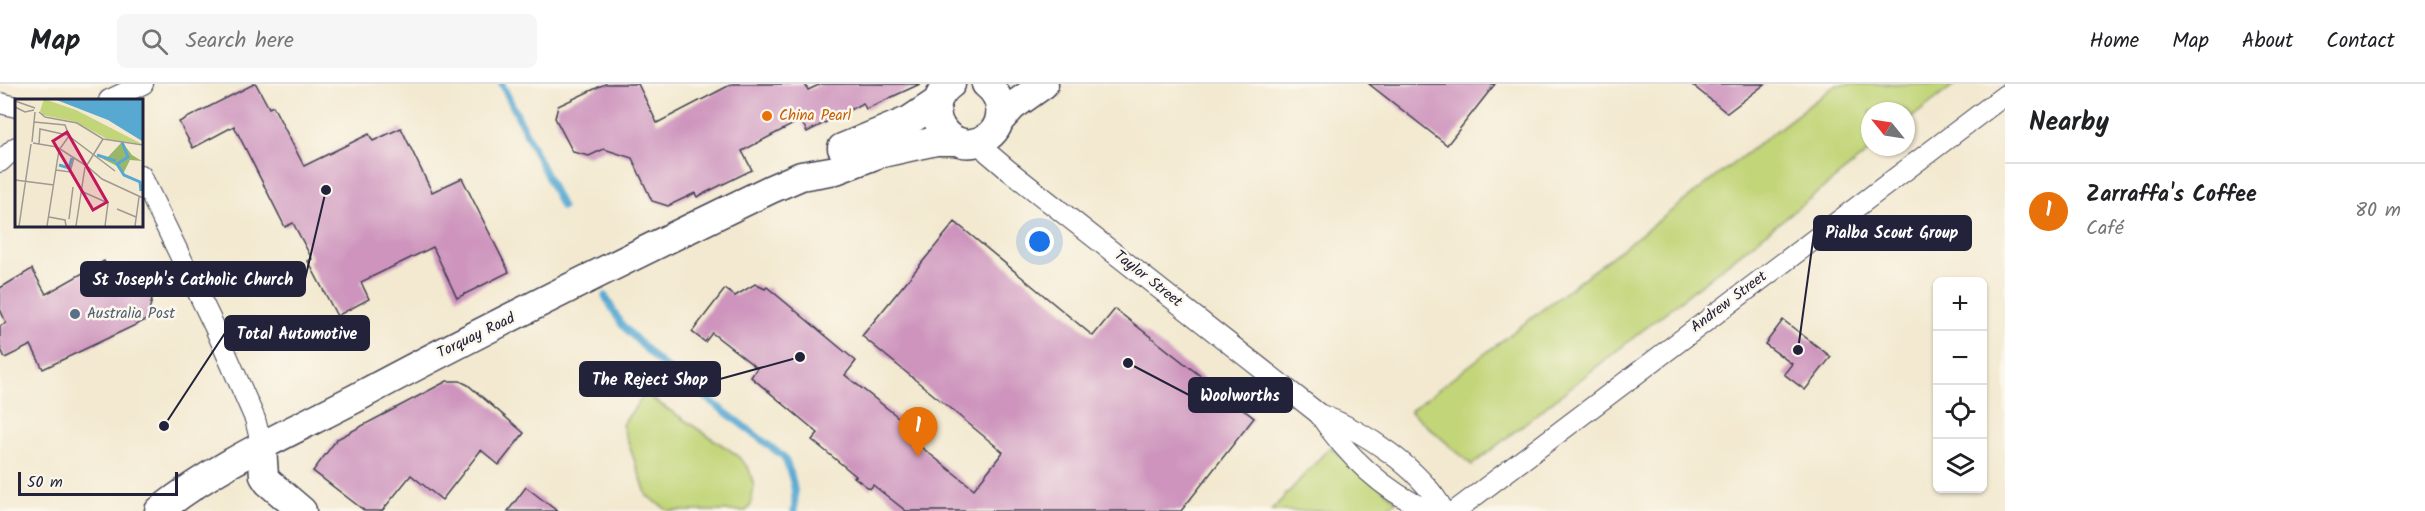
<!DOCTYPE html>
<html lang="en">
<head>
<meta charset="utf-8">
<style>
	:root { --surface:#fff; --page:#f6f6f6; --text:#202124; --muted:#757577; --line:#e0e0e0; --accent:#d93025 }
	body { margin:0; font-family:Kalam,sans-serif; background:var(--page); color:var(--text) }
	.controls { position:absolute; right:18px; bottom:18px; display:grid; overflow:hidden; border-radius:9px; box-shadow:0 2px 4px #0004 }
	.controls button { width:54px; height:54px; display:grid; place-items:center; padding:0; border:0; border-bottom:2px solid var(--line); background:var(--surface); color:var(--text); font:30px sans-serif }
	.compass { position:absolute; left:1861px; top:18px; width:54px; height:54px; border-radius:50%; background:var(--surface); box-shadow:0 2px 4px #0004; rotate:300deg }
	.scale { position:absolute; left:18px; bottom:15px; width:160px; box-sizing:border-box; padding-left:6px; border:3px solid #22223b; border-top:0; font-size:16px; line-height:21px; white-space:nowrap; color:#22223b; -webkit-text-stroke:4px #fbf7ec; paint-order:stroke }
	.you { position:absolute; left:1040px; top:158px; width:21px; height:21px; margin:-15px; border:4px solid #fff; border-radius:50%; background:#1a73e8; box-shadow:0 0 0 9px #1a73e833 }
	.badge { display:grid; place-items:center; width:39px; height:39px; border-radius:50%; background:var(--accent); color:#fff; font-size:20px; font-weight:700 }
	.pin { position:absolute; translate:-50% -50px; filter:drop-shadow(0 2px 3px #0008) }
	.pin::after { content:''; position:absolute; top:32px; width:21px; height:18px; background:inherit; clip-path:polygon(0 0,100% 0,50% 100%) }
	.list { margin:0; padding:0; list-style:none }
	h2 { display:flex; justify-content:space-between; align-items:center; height:78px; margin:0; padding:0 24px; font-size:26px }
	h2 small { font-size:20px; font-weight:400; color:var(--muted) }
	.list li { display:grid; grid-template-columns:39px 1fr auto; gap:18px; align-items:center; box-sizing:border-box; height:96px; padding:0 24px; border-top:2px solid var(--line) }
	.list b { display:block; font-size:22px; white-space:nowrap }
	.list p { margin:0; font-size:20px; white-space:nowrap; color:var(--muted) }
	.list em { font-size:20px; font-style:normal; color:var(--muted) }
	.icon { flex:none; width:33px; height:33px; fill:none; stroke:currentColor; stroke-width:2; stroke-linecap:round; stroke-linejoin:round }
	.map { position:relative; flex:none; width:2005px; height:427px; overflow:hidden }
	header { display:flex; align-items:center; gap:36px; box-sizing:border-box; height:84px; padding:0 30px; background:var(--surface); border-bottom:2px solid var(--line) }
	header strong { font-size:28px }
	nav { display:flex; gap:33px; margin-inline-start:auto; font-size:21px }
	.search { width:420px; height:54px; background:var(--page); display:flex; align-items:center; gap:15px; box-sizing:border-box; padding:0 21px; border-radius:9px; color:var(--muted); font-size:22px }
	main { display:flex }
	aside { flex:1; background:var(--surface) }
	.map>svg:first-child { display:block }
	.green { fill:#c2d579; stroke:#727c5a; stroke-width:1.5 }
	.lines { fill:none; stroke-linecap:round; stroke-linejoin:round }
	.stream { stroke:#57a9d2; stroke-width:7 }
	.building { fill:#ce94bd }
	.street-casing { stroke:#414051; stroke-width:22 }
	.secondary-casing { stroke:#414051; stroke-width:31 }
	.street { stroke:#fff; stroke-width:20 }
	.secondary { stroke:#fff; stroke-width:28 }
	.food-dot { fill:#e8710a; stroke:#fbf7ec; stroke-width:2 }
	.service-dot { fill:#5c6f8a; stroke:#fbf7ec; stroke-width:2 }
	.labels { text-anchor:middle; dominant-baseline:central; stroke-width:5; stroke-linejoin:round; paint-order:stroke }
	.food-label { font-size:15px; fill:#c56008; stroke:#fbf7ec; text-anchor:start }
	.street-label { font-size:15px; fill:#22223b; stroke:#fbf7ec }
	.service-label { font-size:15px; fill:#4e5e75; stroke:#fbf7ec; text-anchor:start }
	.inset-river { fill:none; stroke:#57a9d2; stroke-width:3 }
	.inset-road { fill:none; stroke:#9f9994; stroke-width:1.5 }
	.view { fill:#c2185b; fill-opacity:0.15; stroke:#c2185b; stroke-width:3 }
	.inset-edge { fill:none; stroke:#22223b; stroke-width:3 }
	.leader { fill:none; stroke:#22223b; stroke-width:2 }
	.callout-dot { fill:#22223b; stroke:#fbf7ec; stroke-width:2 }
	.callout { fill:#22223b; stroke:#22223b; stroke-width:2 }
	.callout-label { font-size:16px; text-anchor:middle; font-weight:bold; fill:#fff }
</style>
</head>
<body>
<header>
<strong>Map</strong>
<div class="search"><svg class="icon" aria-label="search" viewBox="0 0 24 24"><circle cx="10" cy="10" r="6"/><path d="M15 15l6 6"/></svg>Search here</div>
<nav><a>Home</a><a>Map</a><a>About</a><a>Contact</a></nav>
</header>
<main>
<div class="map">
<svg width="2005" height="427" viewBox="0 0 2005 427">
	<rect width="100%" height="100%" fill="#fbf7ec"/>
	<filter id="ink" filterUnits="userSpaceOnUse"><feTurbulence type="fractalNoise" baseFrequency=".0167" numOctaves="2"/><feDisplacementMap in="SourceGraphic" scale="12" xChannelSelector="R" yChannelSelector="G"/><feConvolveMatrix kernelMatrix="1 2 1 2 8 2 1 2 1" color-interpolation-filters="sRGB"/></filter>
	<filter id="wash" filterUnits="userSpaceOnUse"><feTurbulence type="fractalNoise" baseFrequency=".008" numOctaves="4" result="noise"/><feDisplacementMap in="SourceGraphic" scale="24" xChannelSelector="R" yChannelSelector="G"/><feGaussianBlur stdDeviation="1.35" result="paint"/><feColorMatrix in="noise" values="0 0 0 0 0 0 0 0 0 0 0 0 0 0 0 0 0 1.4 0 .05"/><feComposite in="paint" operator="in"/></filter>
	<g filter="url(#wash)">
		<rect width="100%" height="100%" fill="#f3e9d0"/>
		<g class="green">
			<path d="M1837,0h118l-49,38v-11h-36v36h5l-403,318 -62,-54z"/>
			<path d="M645,310l91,60 13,15 5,17 -3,19 -5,6h-77l-22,-15 -25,-71z"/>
			<path d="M1330,363l67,54 -14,10h-112z"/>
		</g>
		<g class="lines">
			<g class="stream">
				<path d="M502,0l60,123"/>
				<path d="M605,212l17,29 35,35 127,97c8,18 13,34 10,54"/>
			</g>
		</g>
		<g id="blocks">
			<g class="building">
				<path d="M254,0h2l13,24 4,-2 31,60 65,-32 4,7 28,-13 31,64 30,-14 47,94 -52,26 -24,-51 -72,35 8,17 -32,17 -29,-55 4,-2 -19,-36 -8,4 -51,-101 -41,22 -14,-26z"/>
				<path d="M605,0h33l19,39 75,-39h73l3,6 13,-6h99l-54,25 -3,-6 -56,29 -6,-12 -59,31 10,19 -55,27 -2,-4 -27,13 -16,-5 -20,-43 -28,-9 -15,7 -16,-4 -18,-34 3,-12z"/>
				<path d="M1369,0h126l-48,61z"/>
				<path d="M1691,0h74l-38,29z"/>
				<path d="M955,138l138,114 22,-27 139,109 -73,93h-275l-33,-26 -3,4 -16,-12 2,-1 -44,-36 6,-7 -67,-56 6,-9 -45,-35 -7,9 -13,-10 33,-43 10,7 20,-12 10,5 2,-2 89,74 -11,14 57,45 3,-4 16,12 -10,11 63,50 29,-37 -141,-116z"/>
				<path d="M104,177l8,15 21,-10 19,34 -6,20 -103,49 -12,-24 -26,13 -5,-11v-21l6,-3 -6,-14v-21l32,-19 14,25z"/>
				<path d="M1783,236l48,37 -26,33 -21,-16 8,-10 -27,-20z"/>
				<path d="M447,297h13l8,4 56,48 -25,32 -18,-15 -39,50 -31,-25 -29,36h-17l-52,-40 24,-32z"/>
				<path d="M526,403l31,24h-49z"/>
			</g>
		</g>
	</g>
	<g filter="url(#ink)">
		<use href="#blocks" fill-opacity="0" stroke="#414051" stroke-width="1.5"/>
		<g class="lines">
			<defs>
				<g id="street">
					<path d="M109,16l34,-16"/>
					<path d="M0,19l16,4"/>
					<path d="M981,57l6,11 20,17 312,245c46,17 101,54 125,97"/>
					<path d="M0,78l16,-15"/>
					<path d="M141,91l74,153 40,91 7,28"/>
					<path d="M1319,330c27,41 65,78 111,97"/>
					<path d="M1455,427l550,-416"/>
				</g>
				<g id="secondary">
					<path d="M951,0c-35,25 -1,76 35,54 8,-5 13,-13 14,-22 2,-14 -4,-24 -14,-32"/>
					<path d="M1000,36l13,-14 31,-22"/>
					<path d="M842,64l68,-28 27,-18"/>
					<path d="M262,363l2,29 4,6 34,29"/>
					<path d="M159,427c58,-47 130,-78 197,-113 136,-73 276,-142 415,-209l30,-13 35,-6 42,-16 58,-13h20"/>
				</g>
			</defs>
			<use href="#street" class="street-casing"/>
			<use href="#secondary" class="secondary-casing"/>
			<use href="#street" class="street"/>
			<use href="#secondary" class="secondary"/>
		</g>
	</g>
	<circle class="food-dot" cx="767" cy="32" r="6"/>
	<circle class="service-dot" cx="75" cy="230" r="6"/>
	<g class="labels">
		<g class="food-label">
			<text x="779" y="32">China Pearl</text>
		</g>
		<g class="street-label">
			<text transform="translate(1148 195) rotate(38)">Taylor Street</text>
			<text transform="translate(1729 218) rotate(-37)">Andrew Street</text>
			<text transform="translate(476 252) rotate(-26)">Torquay Road</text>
		</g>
		<g class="service-label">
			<text x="87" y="230">Australia Post</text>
		</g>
	</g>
	<g transform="translate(15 15)">
		<rect width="128" height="128" fill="#f3e9d0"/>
		<path d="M29,0l32,11 66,34 -35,-5 -31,-17 -33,-7 -3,-4z" fill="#c2d579"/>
		<path d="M107,43l10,13 10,6 -12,-1 -7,14 -6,-8 -16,-8 5,1z" fill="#99b669"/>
		<path d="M39,0h88v42l-34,-21z" fill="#57a9d2"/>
		<path class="inset-river" d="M107,43l6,15 -11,7 7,11 16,7 1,9M82,56l19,6M44,66l10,3 3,-10"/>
		<path class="inset-road" d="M0,2l20,7M0,8l10,5 9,-2M24,13l6,5 32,6 26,16 40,6M19,23l31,3 4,11 46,35M17,43l3,-30M18,44l24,4 28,18M24,45l1,-15 27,6M72,66l16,-26M72,67l15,13 41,19M41,71l14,2 4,-14M0,81l39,5M66,92l27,12 -3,23M102,110l19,8M34,118l16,3 1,6M54,120l4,-32M4,127l12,-82M32,127l12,-76 10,-14M61,127l9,-59M120,127l4,-29"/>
		<path class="view" d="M52,33l40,70 -14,8 -40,-69z"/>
		<rect width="128" height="128" class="inset-edge"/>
	</g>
	<path class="leader" d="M1798 266L1814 149M326 106L305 195M164 342L225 249M800 273L720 295M1128 279L1189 311"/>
	<g class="callout-dot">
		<circle cx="1798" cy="266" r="6"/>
		<circle cx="326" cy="106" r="6"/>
		<circle cx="164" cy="342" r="6"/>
		<circle cx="800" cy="273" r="6"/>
		<circle cx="1128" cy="279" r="6"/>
	</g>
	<g class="callout">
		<rect x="1814" y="132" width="157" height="34" rx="6"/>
		<rect x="81" y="178" width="224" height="34" rx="6"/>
		<rect x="225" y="232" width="144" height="34" rx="6"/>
		<rect x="580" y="278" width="140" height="34" rx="6"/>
		<rect x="1189" y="294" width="103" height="34" rx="6"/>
	</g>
	<g class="callout-label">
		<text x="1892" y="154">Pialba Scout Group</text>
		<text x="193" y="201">St Joseph's Catholic Church</text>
		<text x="297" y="255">Total Automotive</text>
		<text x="650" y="301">The Reject Shop</text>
		<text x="1240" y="317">Woolworths</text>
	</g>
</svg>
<div class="controls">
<button>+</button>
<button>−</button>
<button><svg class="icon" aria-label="locate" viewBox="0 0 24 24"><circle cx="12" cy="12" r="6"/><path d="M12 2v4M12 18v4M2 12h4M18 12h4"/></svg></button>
<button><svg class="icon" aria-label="layers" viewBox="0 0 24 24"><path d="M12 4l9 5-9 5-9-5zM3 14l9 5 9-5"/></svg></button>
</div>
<svg class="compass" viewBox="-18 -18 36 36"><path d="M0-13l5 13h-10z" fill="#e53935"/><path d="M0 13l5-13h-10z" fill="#757577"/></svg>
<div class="scale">50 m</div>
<div class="you"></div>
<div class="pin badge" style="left:918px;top:373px;background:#e8710a">1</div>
</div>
<aside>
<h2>Nearby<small></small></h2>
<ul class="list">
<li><span class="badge" style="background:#e8710a">1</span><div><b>Zarraffa's Coffee</b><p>Café</p></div><em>80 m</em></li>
</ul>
</aside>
</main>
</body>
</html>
